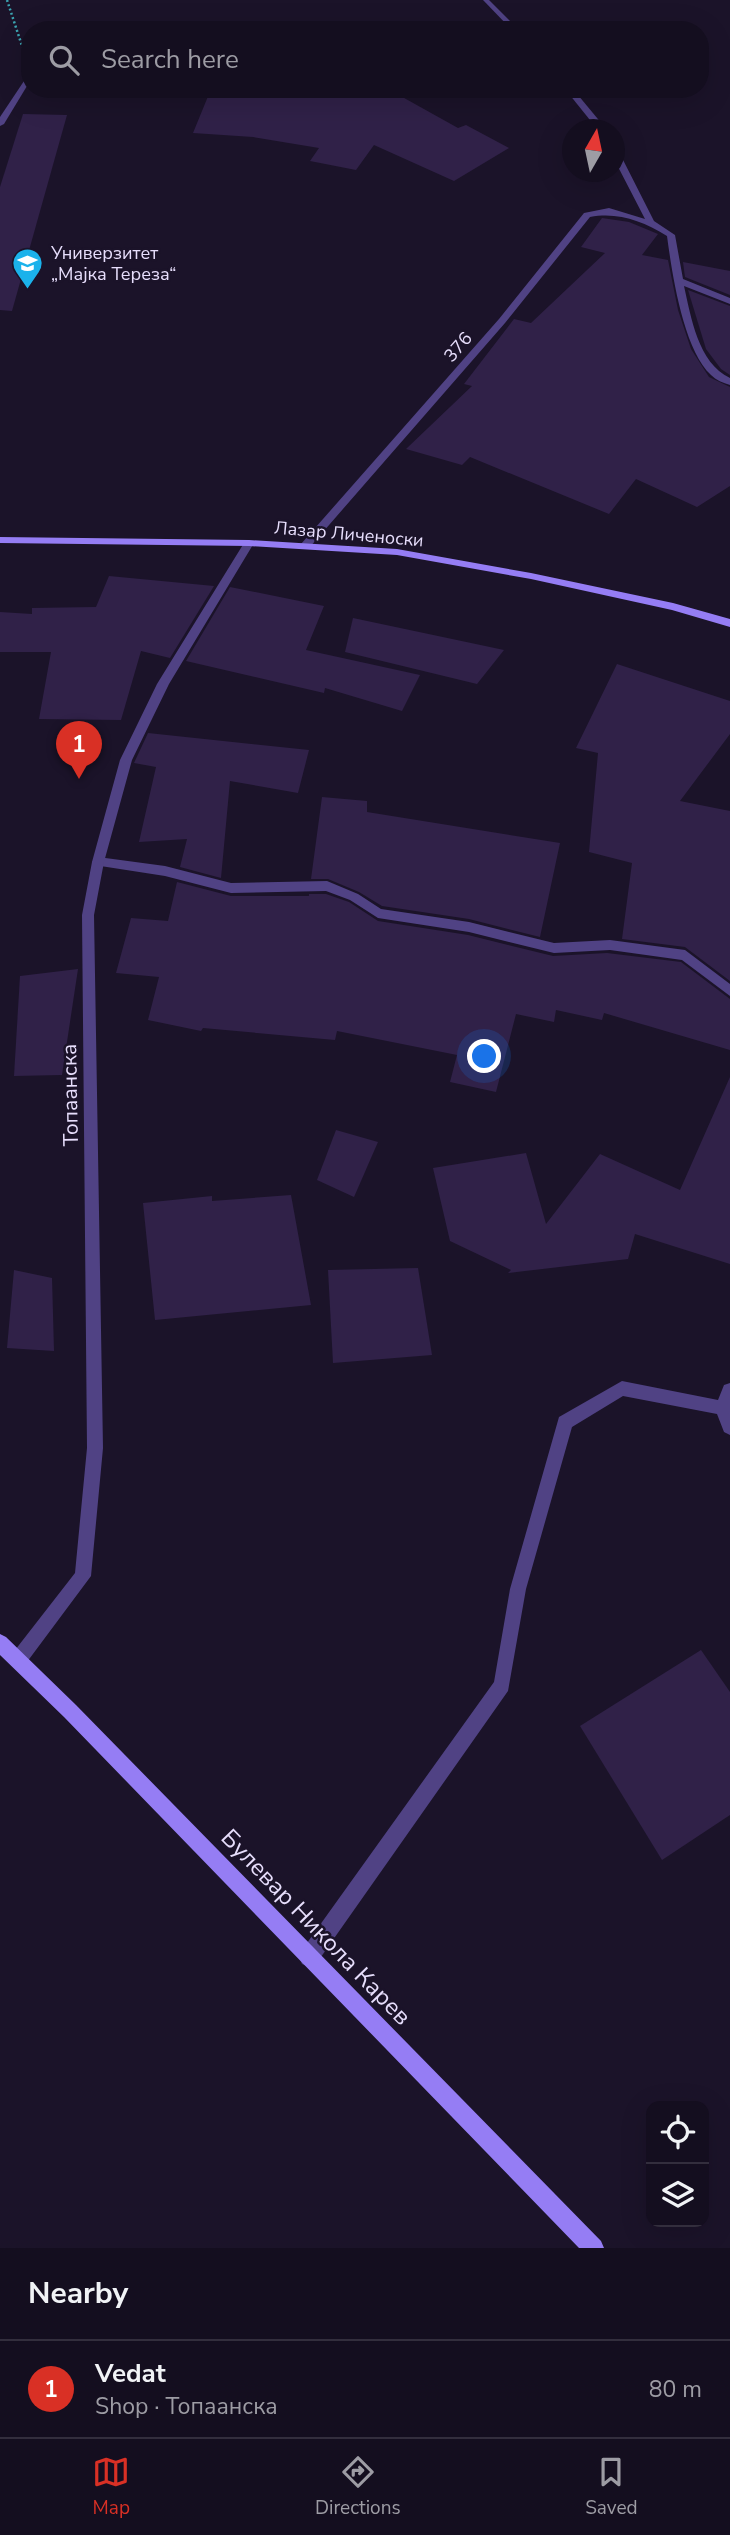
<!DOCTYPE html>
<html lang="en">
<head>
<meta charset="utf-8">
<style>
	:root { --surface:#140e1f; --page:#1d1728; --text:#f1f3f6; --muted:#9d9ca4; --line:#332e3d; --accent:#d93025 }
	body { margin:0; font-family:"Nunito Sans",sans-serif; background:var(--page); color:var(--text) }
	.controls { position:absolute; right:21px; bottom:21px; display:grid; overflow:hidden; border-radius:14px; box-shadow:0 7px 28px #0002 }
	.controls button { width:63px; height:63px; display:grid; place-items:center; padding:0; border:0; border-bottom:2px solid var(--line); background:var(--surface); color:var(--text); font:35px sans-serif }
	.compass { position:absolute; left:562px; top:119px; width:63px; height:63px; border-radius:50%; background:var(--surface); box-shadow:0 7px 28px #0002; rotate:9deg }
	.you { position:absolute; left:485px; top:1057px; width:24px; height:24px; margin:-18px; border:5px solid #fff; border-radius:50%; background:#1a73e8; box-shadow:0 0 0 10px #1a73e833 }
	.badge { display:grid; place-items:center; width:46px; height:46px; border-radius:50%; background:var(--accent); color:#fff; font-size:23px; font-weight:700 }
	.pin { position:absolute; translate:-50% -58px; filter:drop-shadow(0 2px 4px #0008) }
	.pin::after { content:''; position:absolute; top:37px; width:24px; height:21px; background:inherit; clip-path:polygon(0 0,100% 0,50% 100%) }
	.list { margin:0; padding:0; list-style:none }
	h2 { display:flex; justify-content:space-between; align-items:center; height:91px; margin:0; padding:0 28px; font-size:30px }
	h2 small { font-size:23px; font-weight:400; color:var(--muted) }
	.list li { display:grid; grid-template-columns:46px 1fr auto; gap:21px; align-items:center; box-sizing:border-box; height:98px; padding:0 28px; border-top:2px solid var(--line) }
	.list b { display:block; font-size:26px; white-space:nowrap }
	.list p { margin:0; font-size:23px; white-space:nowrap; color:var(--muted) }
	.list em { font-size:23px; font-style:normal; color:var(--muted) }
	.icon { flex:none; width:38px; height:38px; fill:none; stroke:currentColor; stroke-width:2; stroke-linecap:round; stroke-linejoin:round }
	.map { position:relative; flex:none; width:730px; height:2248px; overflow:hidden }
	.search { position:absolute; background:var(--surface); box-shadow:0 7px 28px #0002; left:21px; right:21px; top:21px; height:77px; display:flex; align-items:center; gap:18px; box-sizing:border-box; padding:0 24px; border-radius:28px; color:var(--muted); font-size:26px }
	.sheet { height:189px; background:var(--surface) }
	nav { display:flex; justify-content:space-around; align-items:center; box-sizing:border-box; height:98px; border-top:2px solid var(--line); background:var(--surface); font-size:19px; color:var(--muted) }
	nav a { display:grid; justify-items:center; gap:4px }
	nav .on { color:var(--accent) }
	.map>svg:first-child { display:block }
	.building { fill:#302148 }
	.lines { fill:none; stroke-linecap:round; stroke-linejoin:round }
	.path { stroke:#3ca5b2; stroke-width:2.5; stroke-dasharray:2 2.5; stroke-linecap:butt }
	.lane { fill:#504284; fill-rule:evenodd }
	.street { fill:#504284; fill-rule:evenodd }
	.secondary { fill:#957df4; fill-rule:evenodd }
	.labels { text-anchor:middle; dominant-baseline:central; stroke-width:5; stroke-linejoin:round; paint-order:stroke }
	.far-poi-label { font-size:18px; fill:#e7defc; stroke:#1b1329; text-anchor:start }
	.far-street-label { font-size:18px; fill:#e7defc; stroke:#1b1329 }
	.street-label { font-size:21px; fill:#e7defc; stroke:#1b1329 }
	.near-street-label { font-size:24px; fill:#e7defc; stroke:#1b1329 }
</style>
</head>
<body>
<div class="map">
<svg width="730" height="2248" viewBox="0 0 730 2248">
	<rect width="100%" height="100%" fill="#1b1329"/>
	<g class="building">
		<path d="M211,89h177l70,39 8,-3 43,23 -55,33 -80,-36 -18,25 -46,-9 9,-13 -66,-11 -60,-4z"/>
		<path d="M23,114l44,1 -55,196 -12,-1v-123z"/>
		<path d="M602,218l27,4 29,12 -16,21 26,5 10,50 13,39 18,28 21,10v99l-33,21 -61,-28 -27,35 -139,-57 -8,8 -56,-16 66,-63 -8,-2 50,-65 17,4 74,-70 -24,-6z"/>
		<path d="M683,262l47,9v24l-45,-18z"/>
		<path d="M688,290l42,16v69l-9,-6 -15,-20z"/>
		<path d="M109,576l105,10 -44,72 -29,-7 -20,69 -82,-1 12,-67h-51v-40l32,2v-6l64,-1z"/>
		<path d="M230,587l94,19 -18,44 114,25 -18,36 -77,-23 -1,5 -138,-32z"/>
		<path d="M353,618l151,32 -27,34 -132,-32z"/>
		<path d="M617,664l113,37v33l-50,67 50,10v170l-45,-34 -63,-8 10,-76 -43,-11 9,-99 -22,-5z"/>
		<path d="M148,733l161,17 -11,43 -68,-12 -9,97 -41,-11 7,-28 -48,3 17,-75 -22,-4z"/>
		<path d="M322,797l45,4v11l193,31 -20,94 -71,-18 -87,-13 -23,-14 -31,-13h-17z"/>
		<path d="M177,882l54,14h78v-2h17l23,8 29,19 90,14 85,21 54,-3 74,9 49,37v51l-126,-37 -2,7 -46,-10 -2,12 -38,-8 -20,78 -46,-10 7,-27 -120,-24 -2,9 -132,-12 -2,3 -53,-11 11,-43 -43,-4 15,-55 37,3z"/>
		<path d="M78,969l-16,106 -48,1 6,-100z"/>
		<path d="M730,1077v187l-95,-30 -7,25 -120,14 3,-3 -61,-29 -17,-73 93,-15 20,71 54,-70 80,36z"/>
		<path d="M336,1130l42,12 -24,55 -37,-17z"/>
		<path d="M291,1195l20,110 -156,15 -12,-117 69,-7v5z"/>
		<path d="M418,1268l14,87 -99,8 -5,-93z"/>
		<path d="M14,1270l38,8 2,73 -47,-3z"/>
		<path d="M701,1650l29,42v123l-68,45 -82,-134z"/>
	</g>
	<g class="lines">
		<path class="path" d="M7,0l16,49"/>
		<g class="lane">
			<path d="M30,72v9l-26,43 -4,2v-9z"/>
			<path d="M98,857l67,9 66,17 96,-2 31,13 23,15 88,13 85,21 56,-3 75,10 45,34v12l-48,-36 -72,-10 -56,3 -85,-21 -91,-14 -28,-18 -24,-9 -95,2 -66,-17 -71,-11 -2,-3z"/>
		</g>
		<g class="street">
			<path d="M483,0h6l30,30h-7z"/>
			<path d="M565,89h8l34,41h-9z"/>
			<path d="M614,148l4,2 36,71 21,14 8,44 47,19v6l-46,-18c7,31 14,77 46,92v7c-7,-2 -14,-5 -19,-10 -28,-26 -39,-102 -44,-139 -25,-15 -48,-24 -77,-19l-85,106 -196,225h-8v-4l198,-225 85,-106 25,-5 36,11 -31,-60z"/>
			<path d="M249,540l5,3 -85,141 -37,76 -28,102 -10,53 9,533 -12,128 -67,90 -6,3 -6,-3 -3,-6 3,-6 63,-81 12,-125 -5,-533 10,-53 28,-102 37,-76 87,-141z"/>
			<path d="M622,1381l96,19 6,-15 6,-2v52l-6,-3 -7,-18 -94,-18 -51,31 -46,162 -18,102 -192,273 -7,3 -7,-3 -3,-7 3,-7 192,-268 16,-93 49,-172z"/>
		</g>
		<g class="secondary">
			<path d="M0,537l249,3 148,9 134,24 142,30 57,16v8l-58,-17 -141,-31 -134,-24 -148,-9 -249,-3z"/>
			<path d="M0,1634l6,3 70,68 525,536 3,7h-25l-515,-531 -64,-62z"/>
		</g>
	</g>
	<defs>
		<symbol id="university-pin" viewBox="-11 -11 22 30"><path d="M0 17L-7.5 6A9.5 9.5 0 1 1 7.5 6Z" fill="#1bb2eb" stroke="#1b1329"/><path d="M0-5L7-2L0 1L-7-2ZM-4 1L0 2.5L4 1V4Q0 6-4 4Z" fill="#fff"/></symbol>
	</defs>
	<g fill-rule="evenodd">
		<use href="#university-pin" x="10" y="246" width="35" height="47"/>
	</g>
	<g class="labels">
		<g class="far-poi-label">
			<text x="51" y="253">Универзитет<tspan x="51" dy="21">„Мајка Тереза“</tspan></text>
		</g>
		<g class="far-street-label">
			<text transform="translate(458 347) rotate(-49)">376</text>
			<text transform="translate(349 534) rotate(5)">Лазар Личеноски</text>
		</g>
		<g class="street-label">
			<text transform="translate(70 1095) rotate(-91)">Топаанска</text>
		</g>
		<g class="near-street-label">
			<text transform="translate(316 1927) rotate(46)">Булевар Никола Карев</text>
		</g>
	</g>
</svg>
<div class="controls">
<button><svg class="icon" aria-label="locate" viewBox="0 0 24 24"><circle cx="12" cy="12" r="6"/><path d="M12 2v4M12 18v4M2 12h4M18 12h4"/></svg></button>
<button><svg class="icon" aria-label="layers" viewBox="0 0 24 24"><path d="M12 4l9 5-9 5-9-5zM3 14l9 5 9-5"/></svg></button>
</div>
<svg class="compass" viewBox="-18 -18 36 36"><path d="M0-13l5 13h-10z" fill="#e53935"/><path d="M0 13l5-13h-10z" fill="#9d9ca4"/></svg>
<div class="you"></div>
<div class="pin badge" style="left:79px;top:779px">1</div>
<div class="search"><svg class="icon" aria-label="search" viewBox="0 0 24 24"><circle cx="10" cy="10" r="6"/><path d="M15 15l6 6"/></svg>Search here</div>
</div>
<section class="sheet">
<h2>Nearby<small></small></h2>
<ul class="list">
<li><span class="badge">1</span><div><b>Vedat</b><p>Shop · Топаанска</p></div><em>80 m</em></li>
</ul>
</section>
<nav>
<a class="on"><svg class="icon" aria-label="map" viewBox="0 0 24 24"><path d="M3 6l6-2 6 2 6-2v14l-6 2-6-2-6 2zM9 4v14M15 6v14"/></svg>Map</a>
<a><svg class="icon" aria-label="directions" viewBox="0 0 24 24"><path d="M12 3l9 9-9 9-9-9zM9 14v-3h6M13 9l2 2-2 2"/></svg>Directions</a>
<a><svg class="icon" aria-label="saved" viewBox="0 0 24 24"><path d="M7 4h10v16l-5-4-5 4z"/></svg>Saved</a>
</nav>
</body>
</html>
